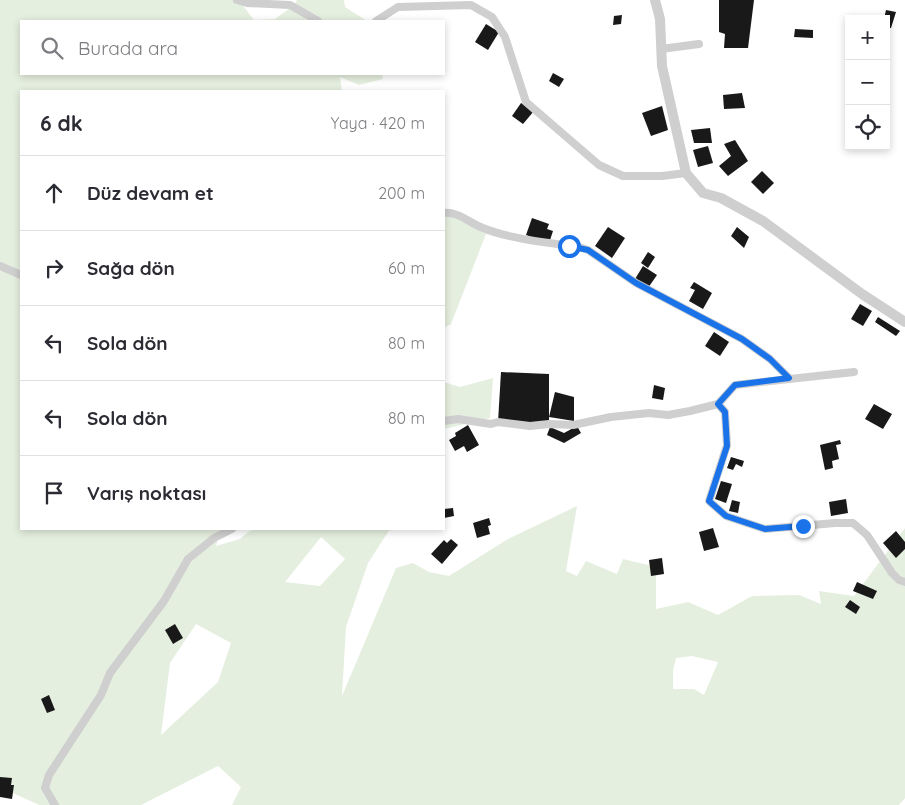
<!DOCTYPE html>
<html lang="tr">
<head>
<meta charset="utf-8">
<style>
	:root { --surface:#fff; --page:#f2f2f3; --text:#2b2b33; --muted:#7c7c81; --line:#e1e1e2 }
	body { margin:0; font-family:Quicksand,sans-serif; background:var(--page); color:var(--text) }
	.controls { position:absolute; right:15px; top:15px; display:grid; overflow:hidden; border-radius:0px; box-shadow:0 2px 8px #0003 }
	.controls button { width:45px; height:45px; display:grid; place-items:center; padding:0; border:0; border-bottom:1px solid var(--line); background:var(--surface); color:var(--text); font:25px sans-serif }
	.stop { position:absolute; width:15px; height:15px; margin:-11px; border:4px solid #1a73e8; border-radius:50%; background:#fff }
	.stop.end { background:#1a73e8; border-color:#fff; box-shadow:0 1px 5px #0008 }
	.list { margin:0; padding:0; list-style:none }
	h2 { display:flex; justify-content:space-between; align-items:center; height:65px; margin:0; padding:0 20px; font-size:21px }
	h2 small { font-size:16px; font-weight:400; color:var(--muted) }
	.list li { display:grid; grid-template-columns:32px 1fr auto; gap:15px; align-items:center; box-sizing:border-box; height:75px; padding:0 20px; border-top:1px solid var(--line) }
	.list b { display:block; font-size:19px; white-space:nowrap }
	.list em { font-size:16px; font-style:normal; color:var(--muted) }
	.icon { flex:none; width:28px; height:28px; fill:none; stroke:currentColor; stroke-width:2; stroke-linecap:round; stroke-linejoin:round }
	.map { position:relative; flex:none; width:905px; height:805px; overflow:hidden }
	.search { position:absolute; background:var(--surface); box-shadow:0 2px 8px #0003; left:20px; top:20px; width:425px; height:55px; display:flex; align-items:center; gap:12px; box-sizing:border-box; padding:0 18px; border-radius:0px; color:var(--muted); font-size:19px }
	.panel { position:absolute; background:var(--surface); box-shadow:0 2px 8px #0003; left:20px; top:90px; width:425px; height:440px; border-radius:0px }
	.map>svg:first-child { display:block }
	.green { fill:#e5efdf; fill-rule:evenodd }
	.building { fill:#191919 }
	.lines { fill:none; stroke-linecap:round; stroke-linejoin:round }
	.minor { stroke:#cfcfcf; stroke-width:8 }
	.tertiary { stroke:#cfcfcf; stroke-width:10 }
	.route { stroke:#1a73e8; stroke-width:6 }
</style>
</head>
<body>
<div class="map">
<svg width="905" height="805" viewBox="0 0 905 805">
	<rect width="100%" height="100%" fill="#fff"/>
	<g class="green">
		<path d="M0,0h242l-1,3 13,17 21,-1 19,-14 3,-5h47l1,7 22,14h-346v53h361l1,5 -24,6 -19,-8 2,14h-321v438h200l-5,17 24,-7 8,-7 7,-3h135l-22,34 -22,64 -4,69 54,-128 17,-5 16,9 20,4 59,-37 69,-33 -11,65 11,5 9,-15 31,13 6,-15 33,8v42l32,-7 30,13 34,-19 47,-1 22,9 -2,-13 35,5 51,-68v270l-6,7h-667l9,-18 -23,-21 -77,39h-102l-37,-17 -2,2zM321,537l24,22 -25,27 -35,-4zM196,624l35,19 -13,39 -57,53 9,-72zM692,656l26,6 -14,33 -10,-6h-21v-18l3,-13z"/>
		<path d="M444,214l16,4 26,16 -35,90 -7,4z"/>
		<path d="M493,378l-3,40 -46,11v-47l16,5z"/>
	</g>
	<g class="building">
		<path d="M719,0h35l-6,48h-24l1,-14 -6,-2z"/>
		<path d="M886,10l10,2 -5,16 -5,-1v-8h-2z"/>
		<path d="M622,15l-1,9 -8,1 1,-9z"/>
		<path d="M486,24l13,8 -11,18 -13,-8z"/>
		<path d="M795,29l18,1v8l-19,-1z"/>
		<path d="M553,73l11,6 -5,8 -10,-6z"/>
		<path d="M742,93l3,15 -21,1 -1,-14z"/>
		<path d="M521,103l13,8 -11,13 -11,-8z"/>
		<path d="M662,106l6,24 -17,6 -9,-23z"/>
		<path d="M710,128l2,15h-18l-3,-13z"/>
		<path d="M735,140l13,21 -20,15 -9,-10 12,-10 -7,-12z"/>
		<path d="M708,146l5,17 -15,4 -5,-17z"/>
		<path d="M762,171l12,12 -11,11 -12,-12z"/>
		<path d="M532,218l17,6 -2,5 6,2 -4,12 -23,-8z"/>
		<path d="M608,227l17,11 -13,20 -17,-12z"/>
		<path d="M737,227l12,10 -5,11 -13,-12z"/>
		<path d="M648,252l7,5 -7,11 -7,-5z"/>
		<path d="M643,266l14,9 -9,13 -13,-9z"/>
		<path d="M694,282l18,11 -9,16 -14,-8 6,-11 -5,-2z"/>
		<path d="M860,304l12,7 -9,15 -12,-7z"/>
		<path d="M878,317l22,14 -4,5 -21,-14z"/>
		<path d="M714,332l15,10 -9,14 -15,-10z"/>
		<path d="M501,372l48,2v50l-51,-2z"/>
		<path d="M654,385l11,3 -2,12 -11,-2z"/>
		<path d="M555,392l19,5v24l-25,-4z"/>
		<path d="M874,404l18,10 -9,15 -18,-10z"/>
		<path d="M468,425l11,20 -12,7 -3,-6 -9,5 -6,-11 7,-4 -1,-3z"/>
		<path d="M577,426l4,7 -17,10 -17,-8 3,-8 14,6z"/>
		<path d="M840,440l1,4 -5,1 3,14 -7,2 1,7 -8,2 -5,-25z"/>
		<path d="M731,457l13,4 -2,6 -6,-3 -3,6 -6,-2z"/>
		<path d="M721,481l11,3 -6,19 -11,-4z"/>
		<path d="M846,499l2,14 -17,3 -2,-14z"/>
		<path d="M732,500l8,2 -2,11 -9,-2z"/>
		<path d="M453,508l1,8 -10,2v-9z"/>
		<path d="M489,518l2,7 -3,1 2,8 -13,4 -4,-15z"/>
		<path d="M713,528l6,19 -15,4 -5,-19z"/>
		<path d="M896,531l9,11v7l-9,9 -13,-15z"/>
		<path d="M451,539l7,6 -16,19 -11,-10 13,-14 3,3z"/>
		<path d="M662,558l2,16 -13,2 -2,-16z"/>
		<path d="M857,582l20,9 -4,8 -20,-8z"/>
		<path d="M850,600l10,7 -4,7 -11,-7z"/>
		<path d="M175,624l8,14 -10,6 -8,-14z"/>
		<path d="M49,695l6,15 -8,3 -6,-14z"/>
		<path d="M0,777l12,1 -1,7h3l-2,14 -12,-2z"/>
	</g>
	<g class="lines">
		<g class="minor">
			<path d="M237,0l10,3 43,2 28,16"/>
			<path d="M376,21l22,-14 73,-2 21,12 13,20 21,65 73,63 24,11h39l24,-3"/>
			<path d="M661,49l38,-5"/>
			<path d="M444,213c13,-2 26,10 39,15 26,11 68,15 96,19l9,3 48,33 106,56 28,20 19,19"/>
			<path d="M0,266l21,9"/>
			<path d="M854,372l-119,13 -17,19 7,8 2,33 -18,56 17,15 39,13 70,-6h18l14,12 25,38 7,7 6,2"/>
			<path d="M444,421l14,-2 33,5 7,-2 32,4 19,-2 24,1 38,-8 38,-4 19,2 22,-4 28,-7"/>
			<path d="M55,805l-10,-17 4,-13 52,-80 9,-22 54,-72 24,-42 26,-21 18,-9"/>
		</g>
		<path class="tertiary" d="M655,0l5,19 2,47 24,107 17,20 18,5 42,23 99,73 43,28"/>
	</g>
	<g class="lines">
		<path class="route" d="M569,246l19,4 48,33 106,56 28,20 19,19 -54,7 -17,19 7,8 2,34 -18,55 17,15 39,13 38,-3"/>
	</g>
</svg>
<div class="controls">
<button>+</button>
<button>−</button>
<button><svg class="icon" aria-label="locate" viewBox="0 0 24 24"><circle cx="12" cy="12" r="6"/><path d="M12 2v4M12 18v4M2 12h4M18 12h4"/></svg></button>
</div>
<div class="stop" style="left:569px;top:246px"></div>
<div class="stop end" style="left:803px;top:526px"></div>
<div class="search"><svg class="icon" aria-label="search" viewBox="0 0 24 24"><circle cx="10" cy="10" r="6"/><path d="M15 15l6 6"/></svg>Burada ara</div>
<section class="panel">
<h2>6 dk<small>Yaya · 420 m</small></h2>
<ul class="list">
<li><svg class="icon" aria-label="ahead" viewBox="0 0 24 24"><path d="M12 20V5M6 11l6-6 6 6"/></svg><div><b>Düz devam et</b></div><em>200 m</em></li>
<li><svg class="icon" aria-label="right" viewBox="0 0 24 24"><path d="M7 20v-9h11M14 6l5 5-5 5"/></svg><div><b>Sağa dön</b></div><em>60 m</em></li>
<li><svg class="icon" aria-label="left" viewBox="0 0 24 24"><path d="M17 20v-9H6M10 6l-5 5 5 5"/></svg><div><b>Sola dön</b></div><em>80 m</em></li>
<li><svg class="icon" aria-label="left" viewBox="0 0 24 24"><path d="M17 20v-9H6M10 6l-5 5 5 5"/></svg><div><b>Sola dön</b></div><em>80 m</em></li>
<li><svg class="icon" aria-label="arrive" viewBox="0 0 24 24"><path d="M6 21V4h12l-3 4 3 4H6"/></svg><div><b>Varış noktası</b></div></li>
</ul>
</section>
</div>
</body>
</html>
